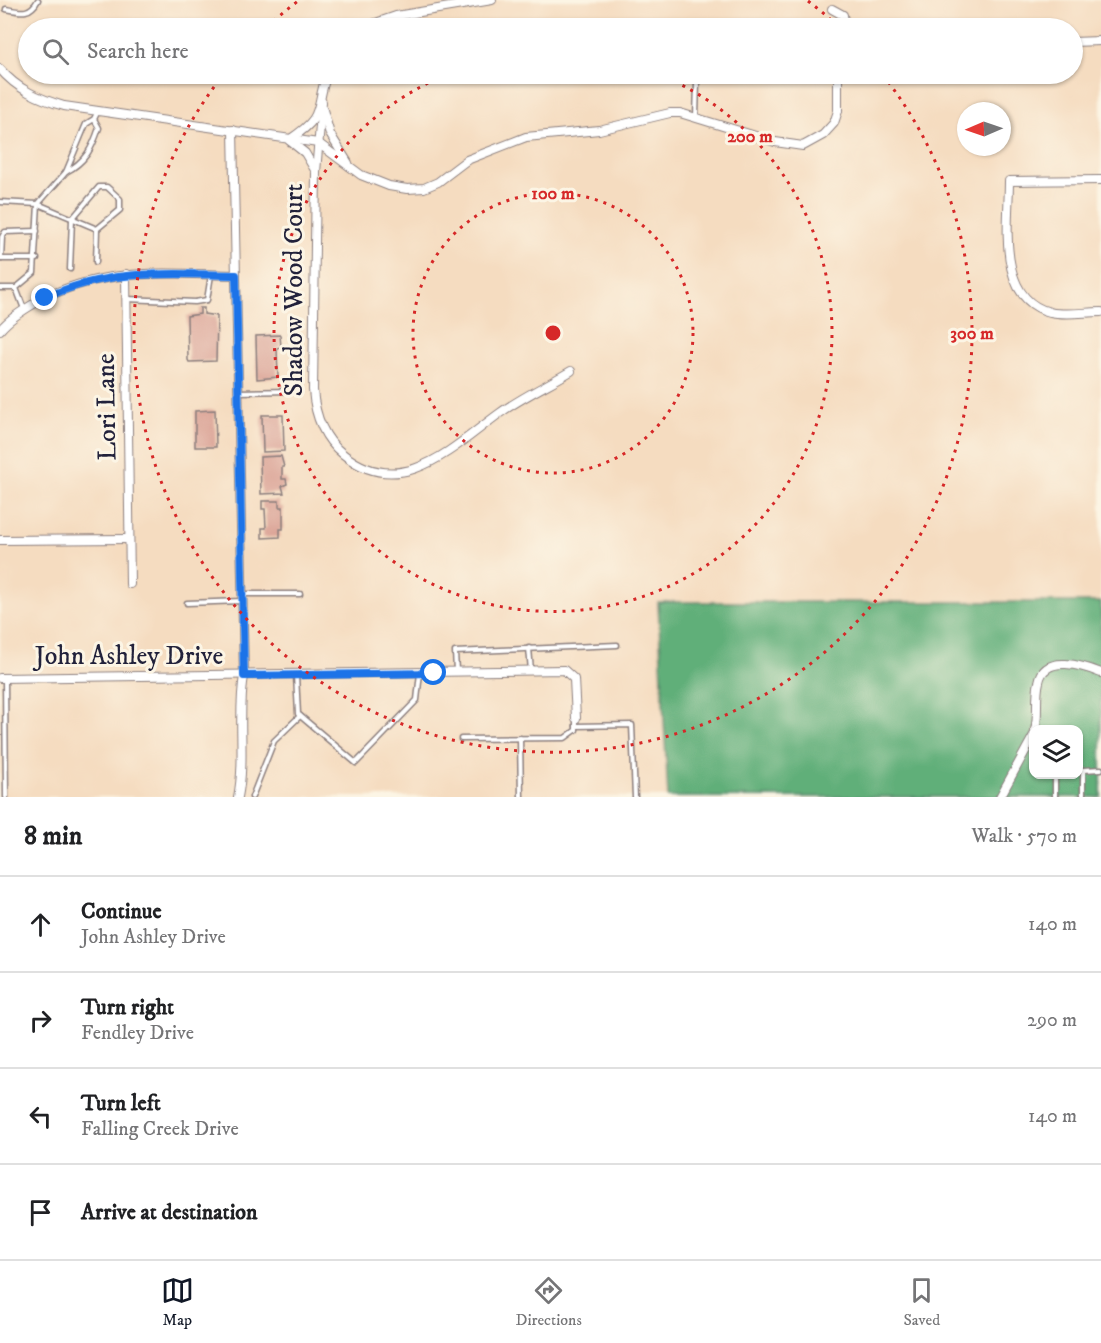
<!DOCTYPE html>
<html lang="en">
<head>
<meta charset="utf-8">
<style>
	:root { --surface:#fff; --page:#f6f6f6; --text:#202124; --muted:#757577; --line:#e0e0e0; --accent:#111827 }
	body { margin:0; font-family:"IM FELL DW Pica",serif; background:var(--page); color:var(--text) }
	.controls { position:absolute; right:18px; bottom:18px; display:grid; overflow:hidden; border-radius:12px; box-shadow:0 2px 4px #0004 }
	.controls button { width:54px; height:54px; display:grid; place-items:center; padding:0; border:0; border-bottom:2px solid var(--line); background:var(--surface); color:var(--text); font:30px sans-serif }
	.compass { position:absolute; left:957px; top:102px; width:54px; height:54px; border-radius:50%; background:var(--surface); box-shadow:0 2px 4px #0004; rotate:268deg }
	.stop { position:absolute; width:18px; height:18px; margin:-14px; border:4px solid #1a73e8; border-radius:50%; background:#fff }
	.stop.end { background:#1a73e8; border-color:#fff; box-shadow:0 2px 6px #0008 }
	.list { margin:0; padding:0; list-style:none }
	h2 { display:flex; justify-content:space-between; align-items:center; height:78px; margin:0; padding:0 24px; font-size:26px }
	h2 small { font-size:20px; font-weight:400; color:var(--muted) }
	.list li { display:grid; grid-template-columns:39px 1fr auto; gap:18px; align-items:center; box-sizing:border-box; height:96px; padding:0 24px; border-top:2px solid var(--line) }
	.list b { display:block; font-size:22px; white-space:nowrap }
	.list p { margin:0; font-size:20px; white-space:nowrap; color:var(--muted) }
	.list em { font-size:20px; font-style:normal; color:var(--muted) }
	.icon { flex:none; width:33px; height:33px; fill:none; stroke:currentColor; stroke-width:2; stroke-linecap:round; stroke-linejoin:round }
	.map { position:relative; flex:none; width:1101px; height:797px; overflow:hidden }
	.search { position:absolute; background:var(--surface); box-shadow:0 2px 4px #0004; left:18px; right:18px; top:18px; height:66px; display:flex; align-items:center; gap:15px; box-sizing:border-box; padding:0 21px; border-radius:33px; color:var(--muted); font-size:22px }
	.sheet { height:462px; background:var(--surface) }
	nav { display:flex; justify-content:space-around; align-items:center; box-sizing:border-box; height:84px; border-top:2px solid var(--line); background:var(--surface); font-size:16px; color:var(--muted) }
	nav a { display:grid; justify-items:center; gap:3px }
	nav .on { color:var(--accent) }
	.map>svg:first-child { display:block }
	.forest { fill:#60af79; stroke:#41685a; stroke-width:1.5; fill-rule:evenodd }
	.building { fill:#d99f92 }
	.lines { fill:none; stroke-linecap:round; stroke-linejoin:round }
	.lane-casing { stroke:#8c7f7e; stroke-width:7 }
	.street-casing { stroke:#8c7f7e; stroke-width:10 }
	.lane { stroke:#fff; stroke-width:4 }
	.street { stroke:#fff; stroke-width:8 }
	.route { stroke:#1a73e8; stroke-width:8 }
	.ring { fill:none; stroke:#d62828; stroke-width:3; stroke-dasharray:3 6 }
	.labels { text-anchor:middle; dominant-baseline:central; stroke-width:6; stroke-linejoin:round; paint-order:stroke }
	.street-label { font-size:26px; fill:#22223b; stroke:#fcf5e5 }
	.centre { fill:#d62828; stroke:#fcf5e5; stroke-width:3 }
	.ring-label { font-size:18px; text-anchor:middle; font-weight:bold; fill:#d62828; stroke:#fcf5e5; stroke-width:6; stroke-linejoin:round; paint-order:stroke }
</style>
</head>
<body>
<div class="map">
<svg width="1101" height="797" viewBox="0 0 1101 797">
	<rect width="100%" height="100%" fill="#fcf5e5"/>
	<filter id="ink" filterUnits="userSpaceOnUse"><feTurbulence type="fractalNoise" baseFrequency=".0167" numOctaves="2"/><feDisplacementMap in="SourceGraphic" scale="12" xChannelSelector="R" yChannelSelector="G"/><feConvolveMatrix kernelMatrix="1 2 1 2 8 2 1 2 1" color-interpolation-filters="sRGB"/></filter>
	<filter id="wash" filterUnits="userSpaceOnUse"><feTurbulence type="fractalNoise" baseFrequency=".008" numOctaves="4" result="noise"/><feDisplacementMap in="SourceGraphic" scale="24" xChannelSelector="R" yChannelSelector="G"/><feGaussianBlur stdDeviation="1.35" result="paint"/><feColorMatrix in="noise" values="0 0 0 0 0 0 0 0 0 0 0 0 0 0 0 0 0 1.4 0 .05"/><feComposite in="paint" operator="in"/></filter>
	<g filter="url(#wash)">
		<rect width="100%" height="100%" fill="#f5dcc0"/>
		<path class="forest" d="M658,602h443v195h-433zM1034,730h44v44h-44z"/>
		<g id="blocks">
			<g class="building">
				<path d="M200,308h4v6l13,2 -1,45 -27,1 -1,-2 -1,-44 13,-2z"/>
				<path d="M280,335l1,12 -4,1 1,29 -21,2 -1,-43z"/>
				<path d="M215,410l1,37h-21v-36z"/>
				<path d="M262,415h21l1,36 -21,1z"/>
				<path d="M281,456l3,11h-2v12h4l1,5 -5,2 2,7 -23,1 -1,-37z"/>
				<path d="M262,501h17v6h4v22h-3v8l-18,1v-10h4l-1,-19h-3z"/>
			</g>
		</g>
	</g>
	<g filter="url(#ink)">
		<use href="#blocks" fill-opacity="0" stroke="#8c7f7e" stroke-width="1.5"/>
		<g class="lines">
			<defs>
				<g id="lane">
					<path d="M6,9c15,3 24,6 32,-9"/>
					<path d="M696,117l1,-34 3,-9"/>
					<path d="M94,119l5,9c-7,21 -14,34 -33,44l20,-48 8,-5 4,-8"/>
					<path d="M0,202l38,2 59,25 23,-19v-11l-13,-12h-8l-27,32 -2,50"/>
					<path d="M0,259h37"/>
					<path d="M1,259l1,-22 3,-5 32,-1"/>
					<path d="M96,262l1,-33"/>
					<path d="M0,288h16"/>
					<path d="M127,299l68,3 12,-2 4,-25"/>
					<path d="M24,309l-8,-21 18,-15 4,-69 28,-32"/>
					<path d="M239,392l53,-1"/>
					<path d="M243,594h57"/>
					<path d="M187,603l55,-2"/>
					<path d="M529,648l2,23"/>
					<path d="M456,671l-1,-19 162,-7"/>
					<path d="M296,675l2,39 58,49 61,-63 3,-27"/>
					<path d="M5,679l1,118"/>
					<path d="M576,726l56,-1 3,72"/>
					<path d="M520,738l1,59"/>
					<path d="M461,739l104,-1 11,-8v-11"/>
					<path d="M1055,774v23"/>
					<path d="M252,797l22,-56 26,-25"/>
					<path d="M1083,797v-27l18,-1"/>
				</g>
				<g id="street">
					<path d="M832,9l11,6 2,13"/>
					<path d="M361,28l35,-12 96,-16"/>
					<path d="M1072,42l29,-1"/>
					<path d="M0,69c17,20 39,30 64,37l254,37 43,32 28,11 18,3 17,-1 14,-6 29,-22 59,-23 73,-7 71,-17h10l95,29 28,4 20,-11 11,-12 4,-12v-37"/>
					<path d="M322,102l-6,70 -3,218c2,26 10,48 30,64 59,48 111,-8 157,-41 22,-16 48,-28 71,-42"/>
					<path d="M323,110l7,24 18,29"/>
					<path d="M233,130l11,546c-7,40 2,81 -6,121"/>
					<path d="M289,140c38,-25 25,-30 38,-66"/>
					<path d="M290,141l15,12 10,17"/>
					<path d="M1101,180l-92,1c0,41 -13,118 41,131 15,4 35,0 51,0"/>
					<path d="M126,274l4,310"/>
					<path d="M0,330c10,-12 23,-20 37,-28 64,-36 128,-28 199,-27"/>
					<path d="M0,540l129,-1"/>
					<path d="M0,678l564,-8 10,9 2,39"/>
					<path d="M1035,730c4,-16 0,-33 4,-48 5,-29 45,-16 62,-9"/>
					<path d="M1000,797l34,-62"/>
				</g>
			</defs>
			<use href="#lane" class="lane-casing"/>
			<use href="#street" class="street-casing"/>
			<use href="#lane" class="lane"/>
			<use href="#street" class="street"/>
		</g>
	</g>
	<g class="lines" filter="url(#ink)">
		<path class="route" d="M45,298c63,-30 123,-24 191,-23l8,401 190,-3"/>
	</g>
	<g class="ring">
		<circle cx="553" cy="333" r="140"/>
		<path d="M658 74A279 279 0 1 1 448 74"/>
		<path d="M267 27A419 419 0 0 1 298 1M808 1A419 419 0 0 1 839 27M883 75A419 419 0 1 1 223 75"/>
	</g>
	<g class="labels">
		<g class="street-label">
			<text transform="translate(294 290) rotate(-90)">Shadow Wood Court</text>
			<text transform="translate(107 407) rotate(-91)">Lori Lane</text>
			<text x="129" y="656">John Ashley Drive</text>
		</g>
	</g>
	<circle cx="553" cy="333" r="9" class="centre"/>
	<g class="ring-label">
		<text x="750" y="142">200 m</text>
		<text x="553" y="199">100 m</text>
		<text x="972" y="339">300 m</text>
	</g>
</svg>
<div class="controls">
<button><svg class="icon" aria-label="layers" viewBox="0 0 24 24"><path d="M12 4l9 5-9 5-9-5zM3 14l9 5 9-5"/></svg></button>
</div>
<svg class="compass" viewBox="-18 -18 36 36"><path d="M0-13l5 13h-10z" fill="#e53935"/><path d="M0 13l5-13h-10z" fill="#757577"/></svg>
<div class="stop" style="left:434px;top:673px"></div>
<div class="stop end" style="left:45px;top:298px"></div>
<div class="search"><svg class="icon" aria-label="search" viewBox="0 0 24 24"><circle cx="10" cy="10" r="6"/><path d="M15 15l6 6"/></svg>Search here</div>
</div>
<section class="sheet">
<h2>8 min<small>Walk · 570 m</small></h2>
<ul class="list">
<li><svg class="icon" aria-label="ahead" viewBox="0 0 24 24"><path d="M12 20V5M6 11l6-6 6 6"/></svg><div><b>Continue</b><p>John Ashley Drive</p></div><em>140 m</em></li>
<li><svg class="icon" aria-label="right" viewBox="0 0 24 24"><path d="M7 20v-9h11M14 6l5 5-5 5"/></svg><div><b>Turn right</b><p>Fendley Drive</p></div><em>290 m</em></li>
<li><svg class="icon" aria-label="left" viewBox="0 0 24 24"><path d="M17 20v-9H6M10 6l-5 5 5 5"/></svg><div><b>Turn left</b><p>Falling Creek Drive</p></div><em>140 m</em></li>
<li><svg class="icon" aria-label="arrive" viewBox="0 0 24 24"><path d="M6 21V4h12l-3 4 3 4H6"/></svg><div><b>Arrive at destination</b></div></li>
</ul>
</section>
<nav>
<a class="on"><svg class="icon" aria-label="map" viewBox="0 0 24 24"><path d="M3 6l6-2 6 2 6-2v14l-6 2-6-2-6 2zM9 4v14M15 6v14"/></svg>Map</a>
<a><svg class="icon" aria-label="directions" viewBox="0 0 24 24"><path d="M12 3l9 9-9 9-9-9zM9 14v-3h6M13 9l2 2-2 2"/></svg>Directions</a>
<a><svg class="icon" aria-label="saved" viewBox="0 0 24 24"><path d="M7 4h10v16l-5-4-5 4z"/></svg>Saved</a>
</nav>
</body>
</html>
